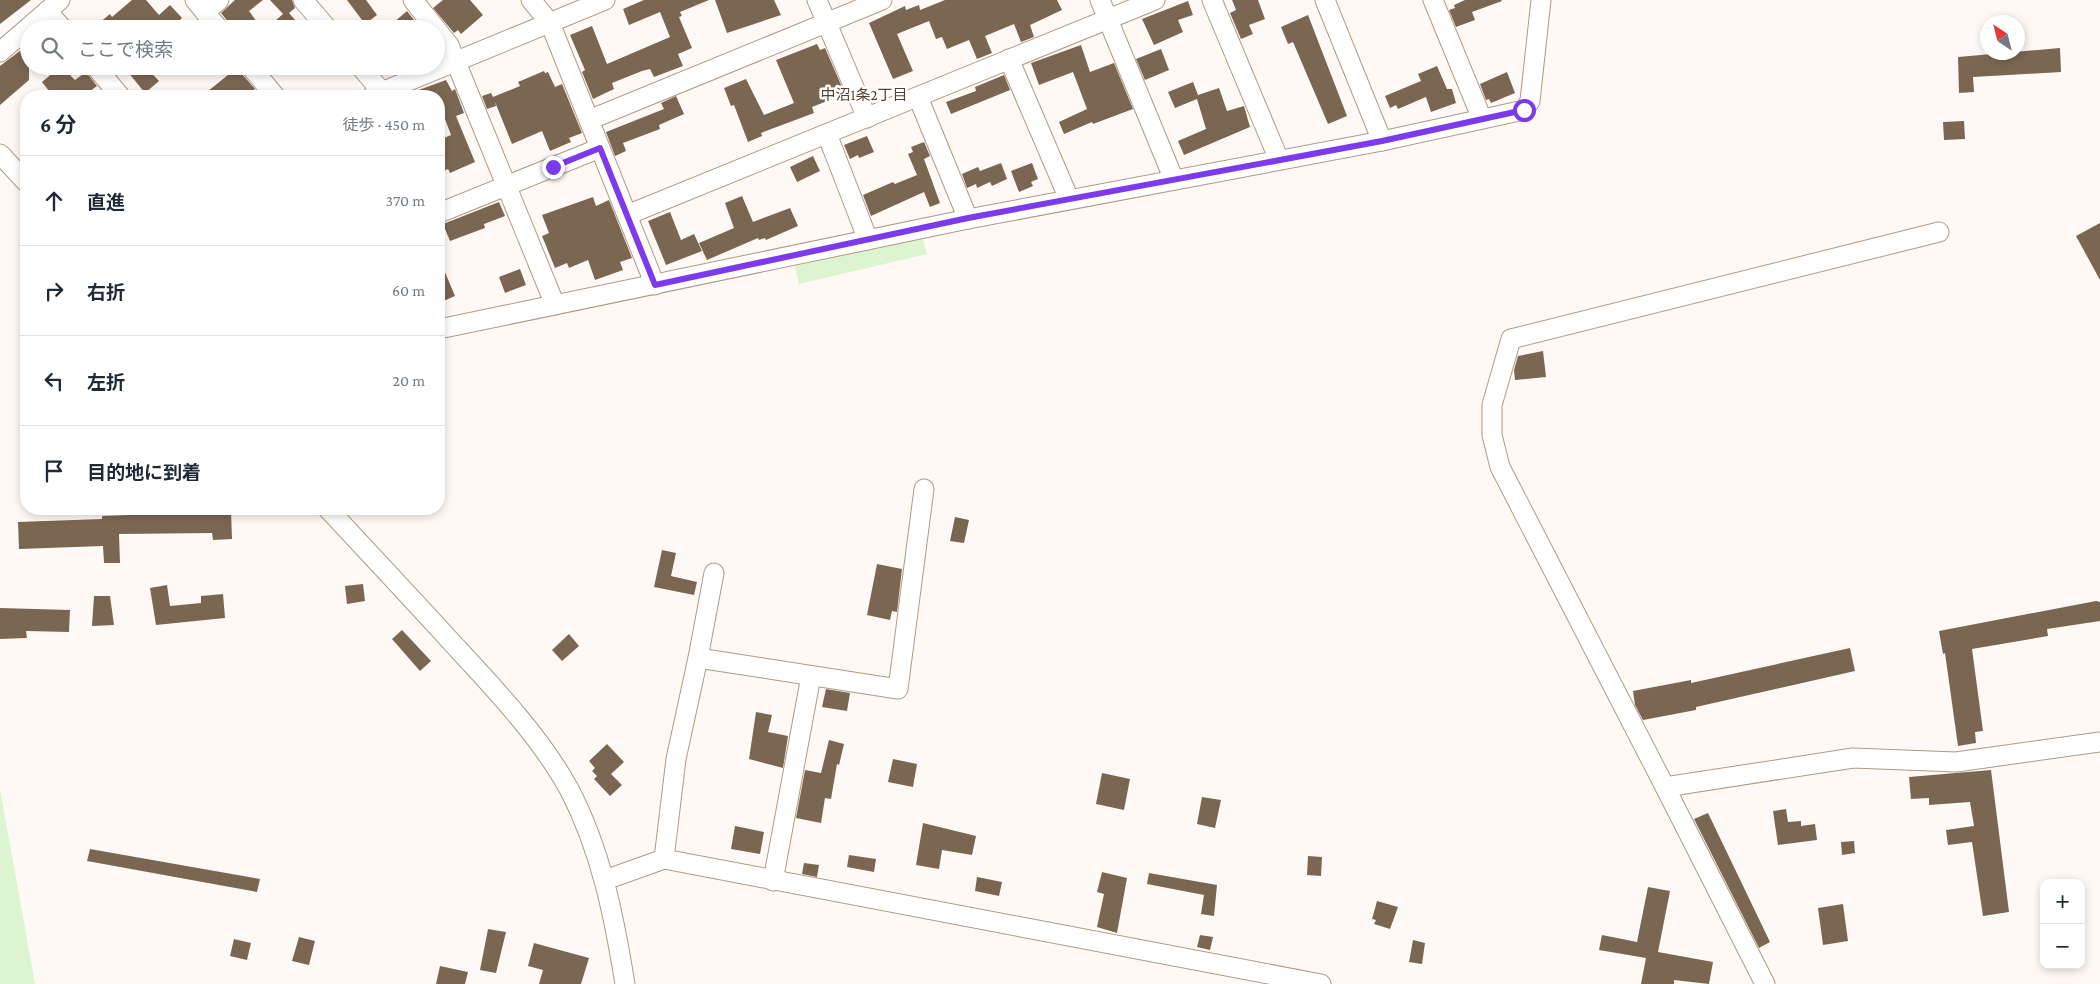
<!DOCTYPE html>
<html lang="ja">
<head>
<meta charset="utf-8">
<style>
	:root { --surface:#fff; --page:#f6f6f7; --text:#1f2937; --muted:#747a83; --line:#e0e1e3 }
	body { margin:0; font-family:"Crimson Pro","Noto Sans JP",serif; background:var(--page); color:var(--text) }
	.controls { position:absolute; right:15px; bottom:15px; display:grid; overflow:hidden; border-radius:10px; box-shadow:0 2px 8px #0003 }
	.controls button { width:45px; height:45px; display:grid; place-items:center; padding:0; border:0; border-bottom:1px solid var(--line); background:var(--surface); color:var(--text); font:25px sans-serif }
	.compass { position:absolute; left:1980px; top:15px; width:45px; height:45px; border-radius:50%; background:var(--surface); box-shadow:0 2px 8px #0003; rotate:325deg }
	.stop { position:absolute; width:15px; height:15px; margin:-11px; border:4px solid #7c3aed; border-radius:50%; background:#fff }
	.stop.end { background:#7c3aed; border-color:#fff; box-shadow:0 1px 5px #0008 }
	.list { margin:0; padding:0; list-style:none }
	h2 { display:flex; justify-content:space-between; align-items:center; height:65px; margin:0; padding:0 20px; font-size:21px }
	h2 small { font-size:16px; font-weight:400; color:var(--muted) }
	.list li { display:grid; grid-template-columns:32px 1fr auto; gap:15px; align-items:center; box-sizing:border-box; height:90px; padding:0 20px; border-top:1px solid var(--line) }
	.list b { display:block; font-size:19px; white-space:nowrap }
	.list em { font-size:16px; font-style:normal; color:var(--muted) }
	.icon { flex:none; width:28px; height:28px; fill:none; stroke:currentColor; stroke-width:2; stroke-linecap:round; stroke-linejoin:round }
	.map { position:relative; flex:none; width:2100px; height:984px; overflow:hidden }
	.search { position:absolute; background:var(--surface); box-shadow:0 2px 8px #0003; left:20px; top:20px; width:425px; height:55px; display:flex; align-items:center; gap:12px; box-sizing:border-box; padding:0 18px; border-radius:28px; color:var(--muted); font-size:19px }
	.panel { position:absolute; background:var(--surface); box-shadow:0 2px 8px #0003; left:20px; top:90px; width:425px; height:425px; border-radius:20px }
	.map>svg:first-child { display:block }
	.green { fill:#dcf4d0 }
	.building { fill:#7b6652 }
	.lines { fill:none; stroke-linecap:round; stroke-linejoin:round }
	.minor-casing { stroke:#b19a84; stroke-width:21 }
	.minor { stroke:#fff; stroke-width:19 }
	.route { stroke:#7c3aed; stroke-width:6 }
	.labels { text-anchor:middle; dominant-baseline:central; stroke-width:5; stroke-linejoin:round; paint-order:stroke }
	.neighbourhood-label { font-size:15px; fill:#56422f; stroke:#fff }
</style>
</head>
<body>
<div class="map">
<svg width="2100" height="984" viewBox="0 0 2100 984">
	<rect width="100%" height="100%" fill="#fff9f5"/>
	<g class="green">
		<path d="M922,236l5,18 -128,30 -4,-18z"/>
		<path d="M0,789l35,195h-35z"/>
	</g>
	<g class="building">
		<path d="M0,0h31l-31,24z"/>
		<path d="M132,0h14l13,15 11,-10 12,13 -12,11h-78l18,-15 2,3z"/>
		<path d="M235,0h28l-14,11 13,18h-28l-13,-16z"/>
		<path d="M270,0h22l3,8 -6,5 14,16h-37l17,-15z"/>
		<path d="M347,0h19l11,15 -12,9z"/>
		<path d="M443,0h27l13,15 -22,19 -3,-4 -4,3 -21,-25z"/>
		<path d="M644,0h65l-29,12 2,4 -3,1 13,31 -14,6 5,12 -29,11 -4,-8 -8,2 -30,12 2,6 -21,10 -11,-27 3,-2 -15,-35 22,-9 15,38 63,-27 -10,-25 -31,13 -6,-16z"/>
		<path d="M715,0h59l7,15 -54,18z"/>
		<path d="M945,0h112l5,10 -32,15 4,12 -13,5 -7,-18 -29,12 7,17 -15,6 -8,-19 -22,9 -5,-12 -6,2 -7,-18 -32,13 16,37 -20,8 -24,-56 36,-17 1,4 13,-5 1,5z"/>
		<path d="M1232,0h26l7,19 -16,6 4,9 -12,5 -11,-26 6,-3z"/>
		<path d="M1465,0h36l1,1 -30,11 3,8 -19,7 -7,-17 6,-2 -1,-3z"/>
		<path d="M1188,1l5,14 -15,5 5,12 -29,13 -12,-26z"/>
		<path d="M407,11l14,18h-35z"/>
		<path d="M1308,15l39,101 -19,8 -35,-82 -5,2 -7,-17z"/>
		<path d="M29,44v36l-29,25v-39z"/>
		<path d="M817,44l3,6 5,-2 20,46 -33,13 2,6 -53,20 1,3 -14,6 -14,-37 -3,1 -7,-18 22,-9 18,36 30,-12 -18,-43z"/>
		<path d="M1081,45l9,27 24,-9 19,46 -40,15 -1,-2 -28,12 -5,-12 28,-13 -14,-37 -34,13 -8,-22z"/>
		<path d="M2060,48l1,24 -88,5 1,15 -15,1 -1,-36z"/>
		<path d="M1161,49l8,21 -24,10 -9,-21z"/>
		<path d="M61,66l14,14 11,-8 11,14 -14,10h-30l-11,-14z"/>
		<path d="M123,66h22l14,15 -14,12z"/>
		<path d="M239,66l2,7 14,16 -9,7h-44z"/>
		<path d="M1437,66l10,23h5l4,14 -25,9 -5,-15 -28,12 -2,-4 -6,3 -5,-12 36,-15 -3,-7z"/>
		<path d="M544,71l1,2 3,-1 7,15 7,-3 20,49 -13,5 2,4 -21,9 -8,-20 -30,13 -17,-42 1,4 -9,3 -5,-13 9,-3 2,4 27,-11 -2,-4z"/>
		<path d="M1507,72l8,21 -24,10 -2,-4 -3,1 -6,-16z"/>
		<path d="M1004,75l6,15 -59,24 -5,-12 30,-11 -1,-4z"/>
		<path d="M446,80l6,11 3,-2 9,24 -8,3 19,46 -25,11 -2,-4 -9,4v-13l4,-2 -4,-18 12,-5 -12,-32v-7l-34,-1z"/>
		<path d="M1193,82l5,13 21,-7 8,23 17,-5 6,21 -66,28 -6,-14 28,-12 -9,-30 -22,9 -7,-16z"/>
		<path d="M676,96l8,18 -25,11 1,4 -37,14 3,8 -11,5 -9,-24 58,-23 -3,-6z"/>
		<path d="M1964,121l1,18 -21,1 -1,-18z"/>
		<path d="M867,136l7,16 -15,6 -1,-3 -8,4 -6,-14z"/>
		<path d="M924,142l6,14 -6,3 16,44 -10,4 -6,-15 -53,24 -8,-21 30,-13 2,2 22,-9 -9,-21 5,-2 -2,-5z"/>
		<path d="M813,156l7,15 -23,11 -7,-15z"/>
		<path d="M1001,163l6,16 -15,7 -2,-4 -13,6 -1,-4 -9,4 -5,-14 16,-7 2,4z"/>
		<path d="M1032,163l6,16 -7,3 2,4 -14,6 -8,-21z"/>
		<path d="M742,196l11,26 37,-14 8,18 -32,14 -1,-2 -6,2 -1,-2 -51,22 -8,-17 35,-15 -9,-25z"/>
		<path d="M593,197l3,9 13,-6 23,58 -12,4 3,8 -28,10 -7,-20 -19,8 -2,-5 -12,5 -13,-32 7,-3 -7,-18z"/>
		<path d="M499,202l6,14 -21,8 1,4 -35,13 -7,-17z"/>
		<path d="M670,212l11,28 13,-6 8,17 -36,14 -18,-44z"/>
		<path d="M2100,223v57l-24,-44z"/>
		<path d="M439,258l16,38 -16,7z"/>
		<path d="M520,269l6,16 -21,8 -6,-16z"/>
		<path d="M1543,351l3,26 -31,3 -1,-10 4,-14z"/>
		<path d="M231,511l1,28 -19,1 -1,-7 -93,1 1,29h-16l-1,-17 -84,3 -1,-27 84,-3v-3z"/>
		<path d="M955,517l14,3 -5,23 -14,-2z"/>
		<path d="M662,550l14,3 -5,23 26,6 -3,13 -40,-8z"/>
		<path d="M877,564l25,5 -5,43 -5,-1 -2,9 -23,-5z"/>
		<path d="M363,584l2,17 -18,3 -2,-18z"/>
		<path d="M167,585l3,21 31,-3v-7l22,-2 2,24 -69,7 -6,-37z"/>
		<path d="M94,596h16l4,29 -22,1z"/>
		<path d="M2096,601l4,1v19l-53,8 1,7 -76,13 11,82 -8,1 1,11 -18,3 -13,-93 -2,1 -4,-23z"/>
		<path d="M0,608l70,2 -1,22 -43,-1 1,7 -27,1z"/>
		<path d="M402,630l29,31 -11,10 -28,-32z"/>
		<path d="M569,634l10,12 -17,15 -10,-11z"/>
		<path d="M1850,648l5,23 -159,36v3l-53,10 -8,-15 -2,-14 58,-11v3z"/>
		<path d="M826,689l24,4 -3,18 -25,-4z"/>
		<path d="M756,712l16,3 -4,17 20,4 -5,32 -34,-9z"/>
		<path d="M829,740l15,4 -5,21 -2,-1 -6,35 -6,-1 -4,25 -25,-5 9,-48 16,3z"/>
		<path d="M607,744l17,18 -13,12 11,11 -12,11 -16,-17 3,-3 -5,-5 3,-3 -6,-7z"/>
		<path d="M893,759l24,5 -4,23 -25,-5z"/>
		<path d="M1991,770l18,142 -26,4 -11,-74 -24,3 -2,-15 28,-4 -4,-24 -41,3v-7l-18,1 -2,-22z"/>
		<path d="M1102,773l28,6 -6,31 -28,-6z"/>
		<path d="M1202,797l19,3 -6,28 -18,-4z"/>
		<path d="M1786,809l2,13 13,-1v5l14,-2 2,16 -39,5 -5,-34z"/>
		<path d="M1708,813l62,129 -11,6 -65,-129z"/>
		<path d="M923,823l53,13 -4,19 -30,-5 -3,19 -23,-4z"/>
		<path d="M735,826l29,6 -4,22 -29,-5z"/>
		<path d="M1854,841l1,12 -13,2 -1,-13z"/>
		<path d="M90,849l170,30 -3,13 -170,-31z"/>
		<path d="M849,855l27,4 -2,13 -27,-5z"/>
		<path d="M1308,856l14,1 -1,19 -14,-1z"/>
		<path d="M804,863l15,2 -2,12 -15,-3z"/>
		<path d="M1102,872l25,6 -10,55 -20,-6 7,-33 -7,-2z"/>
		<path d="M1149,873l68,12 -3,31 -13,-2 3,-19 -57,-11z"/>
		<path d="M977,877l25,5 -3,14 -24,-5z"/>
		<path d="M1648,887l22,4 -12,61 55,10 -4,22 -35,-4v4h-33l5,-26 -47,-8 3,-15 35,7z"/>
		<path d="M1377,901l21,6 -8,22 -16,-5 2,-4 -4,-1z"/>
		<path d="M1843,904l5,37 -25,4 -5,-37z"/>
		<path d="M488,929l18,3 -10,41 -16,-3z"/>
		<path d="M1200,935l13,2 -3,13 -13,-3z"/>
		<path d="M299,937l16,4 -6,24 -17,-4z"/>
		<path d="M234,939l17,4 -4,17 -17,-4z"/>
		<path d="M1413,940l12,3 -3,21 -13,-2z"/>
		<path d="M534,943l55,15 -8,26h-42l4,-14 -15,-4z"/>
		<path d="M440,966l28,6 -3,12h-29z"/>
	</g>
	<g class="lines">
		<defs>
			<g id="minor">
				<path d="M195,0l24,29"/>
				<path d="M303,0l25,29"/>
				<path d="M413,0l23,29"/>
				<path d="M531,0l19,23 105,262"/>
				<path d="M817,0l50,118"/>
				<path d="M1100,0l74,180"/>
				<path d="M1212,0l67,160"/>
				<path d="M1325,0l57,141"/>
				<path d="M1433,0l49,119"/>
				<path d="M47,11l16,18"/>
				<path d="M205,12l14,-12"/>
				<path d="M436,29l13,16 106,260"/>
				<path d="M0,52l60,-52"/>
				<path d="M1009,59l60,140"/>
				<path d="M95,66l25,30"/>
				<path d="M250,66l25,30"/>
				<path d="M360,66l22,26"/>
				<path d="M372,96l233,-96"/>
				<path d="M918,97l50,122"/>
				<path d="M589,120l293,-120"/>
				<path d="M827,134l41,106"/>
				<path d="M0,154l26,28"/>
				<path d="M439,213l161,-65"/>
				<path d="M627,215l528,-215"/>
				<path d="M439,329l529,-110 414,-78 142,-31 6,-9 11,-101"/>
				<path d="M328,509c43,46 86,92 128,138 40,43 85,91 113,142 32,61 45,127 56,195"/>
				<path d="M698,658l16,-85"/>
				<path d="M1665,787l-165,-320 -8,-32v-30l19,-66 428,-107"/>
				<path d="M664,859l12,-100 22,-101 200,31 26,-200"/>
				<path d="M605,880l59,-21 657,125"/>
				<path d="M773,881l38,-205"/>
				<path d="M1765,984l-100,-197 188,-29 103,4 144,-20"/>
			</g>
		</defs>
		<use href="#minor" class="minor-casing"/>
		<use href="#minor" class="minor"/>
	</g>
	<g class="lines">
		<path class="route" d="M553,167l47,-19 55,137 313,-67 414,-77 142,-31"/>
	</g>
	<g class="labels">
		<g class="neighbourhood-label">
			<text x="864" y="95">中沼1条2丁目</text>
		</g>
	</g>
</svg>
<div class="controls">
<button>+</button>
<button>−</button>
</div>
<svg class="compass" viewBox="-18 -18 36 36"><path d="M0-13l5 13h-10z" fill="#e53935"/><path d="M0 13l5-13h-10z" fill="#747a83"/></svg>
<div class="stop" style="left:1524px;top:110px"></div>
<div class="stop end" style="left:553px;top:167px"></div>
<div class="search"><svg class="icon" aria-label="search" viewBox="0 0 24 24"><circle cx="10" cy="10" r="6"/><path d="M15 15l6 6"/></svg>ここで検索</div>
<section class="panel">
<h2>6 分<small>徒歩 · 450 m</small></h2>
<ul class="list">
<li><svg class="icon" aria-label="ahead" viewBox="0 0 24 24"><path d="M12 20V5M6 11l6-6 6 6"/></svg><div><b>直進</b></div><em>370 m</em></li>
<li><svg class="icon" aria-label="right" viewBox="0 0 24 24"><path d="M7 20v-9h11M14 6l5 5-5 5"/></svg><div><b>右折</b></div><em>60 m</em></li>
<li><svg class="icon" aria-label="left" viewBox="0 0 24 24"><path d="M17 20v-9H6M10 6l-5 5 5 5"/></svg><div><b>左折</b></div><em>20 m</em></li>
<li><svg class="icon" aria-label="arrive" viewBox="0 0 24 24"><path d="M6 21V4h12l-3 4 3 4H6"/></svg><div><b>目的地に到着</b></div></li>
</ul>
</section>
</div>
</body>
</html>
